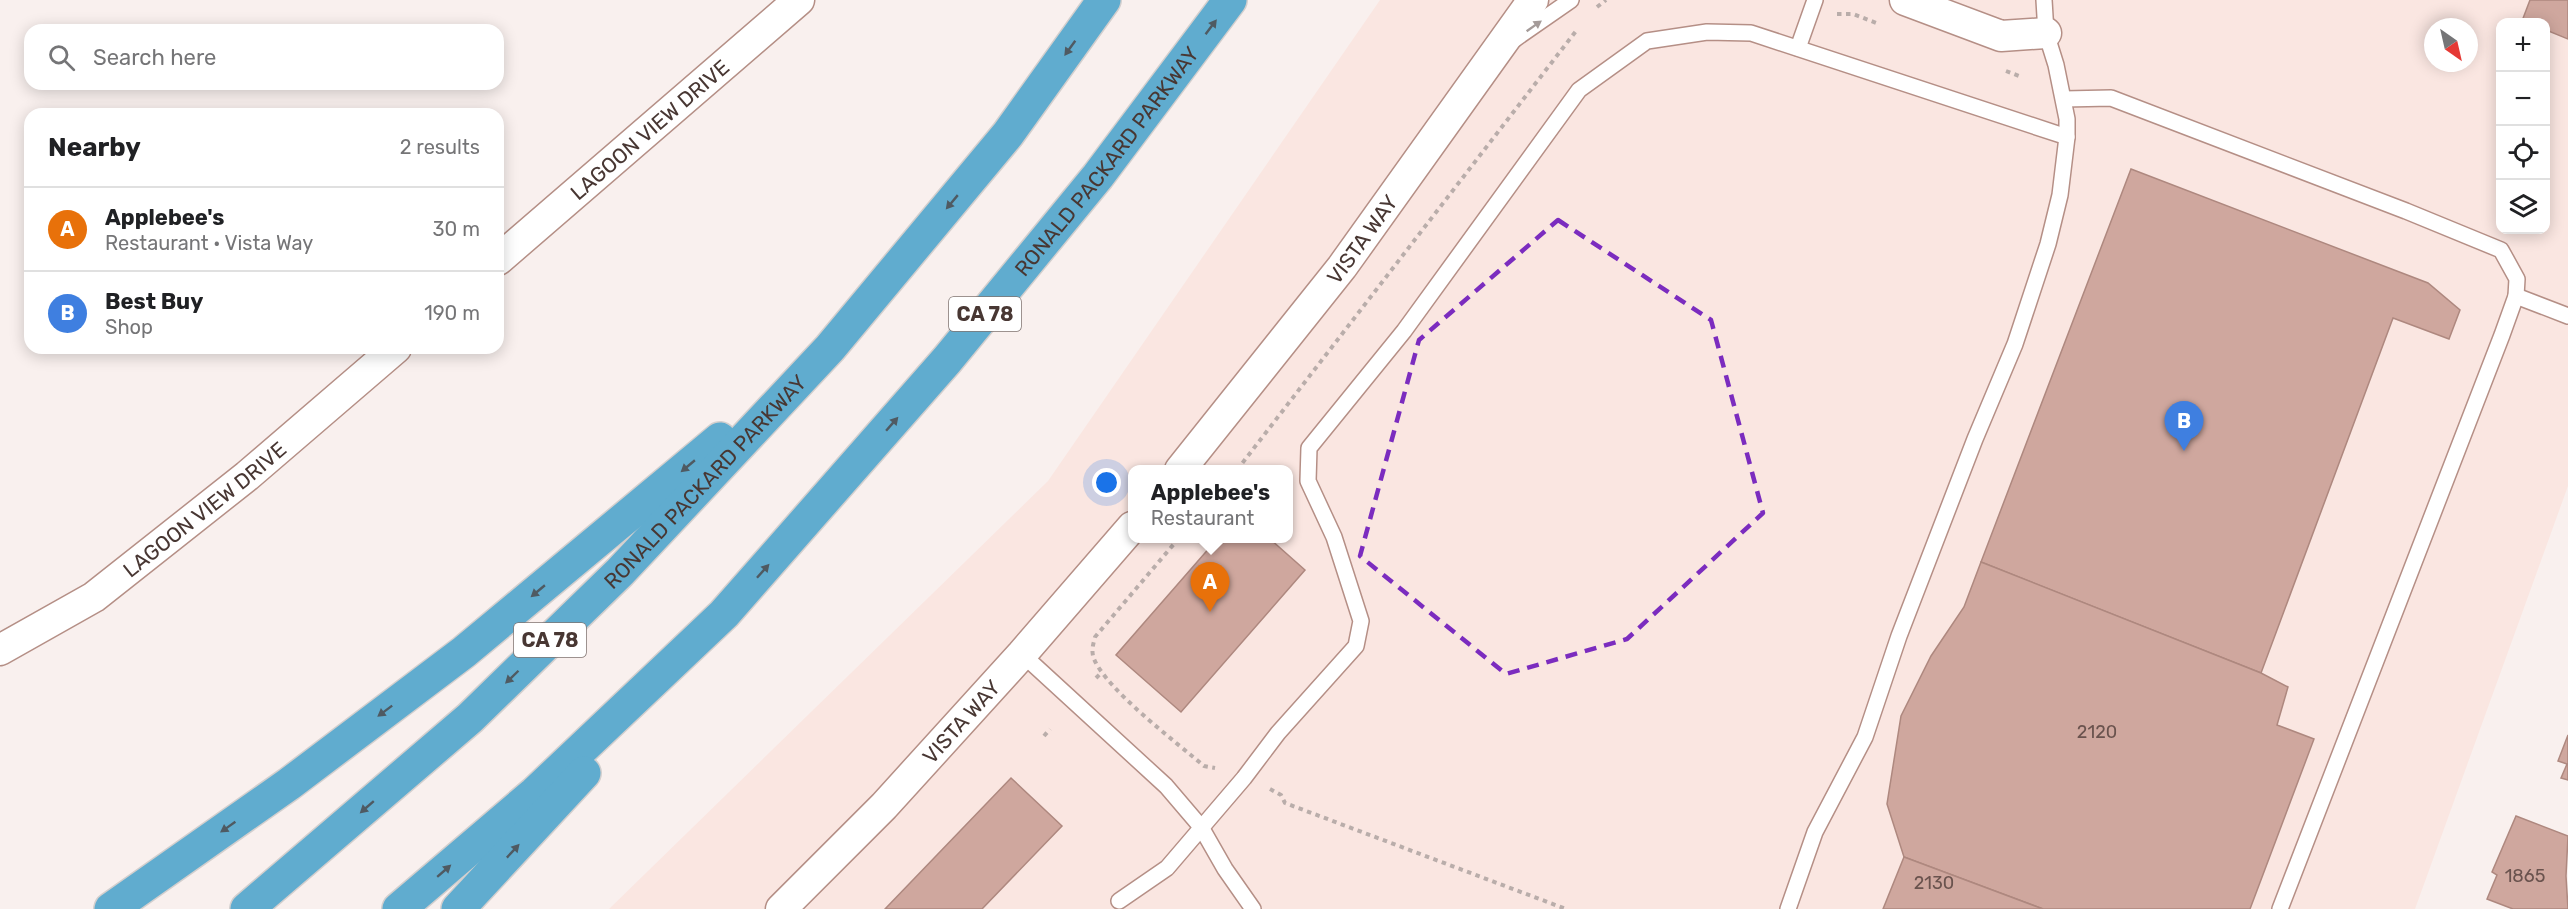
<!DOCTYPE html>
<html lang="en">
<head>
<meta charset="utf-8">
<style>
	:root { --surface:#fff; --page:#f2f2f2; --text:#202124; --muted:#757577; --line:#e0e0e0; --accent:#067da4 }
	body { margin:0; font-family:Rubik,sans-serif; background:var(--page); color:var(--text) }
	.controls { position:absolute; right:18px; top:18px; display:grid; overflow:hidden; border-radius:12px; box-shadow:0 3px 15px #0003 }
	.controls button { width:54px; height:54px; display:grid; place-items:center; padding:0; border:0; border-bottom:2px solid var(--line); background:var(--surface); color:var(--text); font:30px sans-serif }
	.compass { position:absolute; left:2424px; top:18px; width:54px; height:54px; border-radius:50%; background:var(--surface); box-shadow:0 3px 15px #0003; rotate:146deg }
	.you { position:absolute; left:1107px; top:483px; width:21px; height:21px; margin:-15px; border:4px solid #fff; border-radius:50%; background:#1a73e8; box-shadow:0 0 0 9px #1a73e833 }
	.badge { display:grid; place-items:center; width:39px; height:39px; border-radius:50%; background:var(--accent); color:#fff; font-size:20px; font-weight:700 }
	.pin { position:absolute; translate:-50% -50px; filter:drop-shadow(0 2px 3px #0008) }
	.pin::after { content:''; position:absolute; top:32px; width:21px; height:18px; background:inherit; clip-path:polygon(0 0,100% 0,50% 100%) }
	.popup { position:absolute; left:1128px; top:465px; width:165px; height:78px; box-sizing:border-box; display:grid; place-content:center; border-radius:12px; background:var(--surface); filter:drop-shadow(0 2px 4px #0005); font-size:20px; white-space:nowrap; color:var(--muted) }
	.popup b { font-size:22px; color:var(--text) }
	.popup::after { content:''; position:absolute; left:50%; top:100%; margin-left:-12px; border:12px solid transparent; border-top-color:var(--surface) }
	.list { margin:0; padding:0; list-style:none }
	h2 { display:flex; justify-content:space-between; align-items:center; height:78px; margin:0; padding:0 24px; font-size:26px }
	h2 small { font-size:20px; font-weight:400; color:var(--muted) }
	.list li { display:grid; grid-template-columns:39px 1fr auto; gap:18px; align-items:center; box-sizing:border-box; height:84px; padding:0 24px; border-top:2px solid var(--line) }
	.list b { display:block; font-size:22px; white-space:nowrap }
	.list p { margin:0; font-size:20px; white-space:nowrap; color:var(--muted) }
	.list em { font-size:20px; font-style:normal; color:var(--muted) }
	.icon { flex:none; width:33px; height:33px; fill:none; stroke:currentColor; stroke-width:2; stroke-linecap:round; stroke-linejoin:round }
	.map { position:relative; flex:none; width:2568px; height:909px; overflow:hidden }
	.search { position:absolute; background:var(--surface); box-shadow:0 3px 15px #0003; left:24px; top:24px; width:480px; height:66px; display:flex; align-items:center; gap:15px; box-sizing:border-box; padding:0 21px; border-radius:18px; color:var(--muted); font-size:22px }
	.panel { position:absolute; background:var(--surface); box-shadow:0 3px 15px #0003; left:24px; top:108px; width:480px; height:246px; border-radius:18px }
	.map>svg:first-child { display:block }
	.built { fill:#fae6e1; fill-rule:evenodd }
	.building { fill:#cfa79e; stroke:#ae887f; stroke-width:1.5 }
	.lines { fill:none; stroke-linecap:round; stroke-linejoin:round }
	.lane-casing { stroke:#b58f86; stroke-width:18 }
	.street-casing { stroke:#b58f86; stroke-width:33 }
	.highway-casing { stroke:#d3cfce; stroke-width:36 }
	.path { stroke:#b9adaa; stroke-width:4; stroke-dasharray:4.5 4.5; stroke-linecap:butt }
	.lane { stroke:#fff; stroke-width:15 }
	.street { stroke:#fff; stroke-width:30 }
	.highway { stroke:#60accf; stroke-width:33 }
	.oneway { fill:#a49b99 }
	.oneway2 { fill:#4f5a62 }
	.marked { fill:none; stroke:#7b2cbf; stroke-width:4.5; stroke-dasharray:12 8; stroke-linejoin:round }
	.labels { text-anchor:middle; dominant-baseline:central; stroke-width:5; stroke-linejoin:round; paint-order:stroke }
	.number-label { font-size:18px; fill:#6a534e }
	.shield { fill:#fff; stroke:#7f7370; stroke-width:1.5 }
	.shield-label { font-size:20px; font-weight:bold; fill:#483733 }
	.street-label { font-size:21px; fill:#483733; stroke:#fff }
</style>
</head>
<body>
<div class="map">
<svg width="2568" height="909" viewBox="0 0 2568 909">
	<rect width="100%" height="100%" fill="#f9f0ee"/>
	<path class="built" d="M1380,0h1188v486l-153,423h-1806l439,-428zM2500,22h46v208h-46zM2433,27h36v36h-36zM1132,470h156v68h-156z"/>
	<g class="building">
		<path d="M2530,0h38v39l-22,-9v-8l-24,-1z"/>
		<path d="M2131,169l297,114 32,27 -11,29 -56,-21 -132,355 -280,-111z"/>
		<path d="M1218,538h51l36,32 -124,142 -65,-57z"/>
		<path d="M1981,562l280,111 27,14 -11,38 37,14 -64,170h-207l-139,-52 -17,-53 14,-88 30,-60 33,-49z"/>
		<path d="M2568,735v45l-7,-2 6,-14 -9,-3z"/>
		<path d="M1011,778l51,48 -80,83h-97z"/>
		<path d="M2516,816l52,20 -2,40 2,33h-55l-26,-10 10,-24 -5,-3z"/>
		<path d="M1904,857l139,52h-160z"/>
	</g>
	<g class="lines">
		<defs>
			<g id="lane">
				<path d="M1515,39l56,-39"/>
				<path d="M1798,48l17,-48"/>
				<path d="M2064,99l47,-1 295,113 95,39 16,29 -1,17 -14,39 -222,574"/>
				<path d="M2516,296l52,20"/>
				<path d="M1022,654l144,132 35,41 24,42 28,40"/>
				<path d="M1119,901l48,-33 77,-90 34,-45 78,-87 5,-25 -27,-84 -26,-56 1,-33 95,-117 175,-241 68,-49 60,-9 44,1 316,104"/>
				<path d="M1788,909l27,-77 50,-95 34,-101 76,-197 40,-95 33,-100 12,-49 7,-58v-18l-11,-54 -10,-32 -2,-33"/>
			</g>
			<g id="street">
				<path d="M1905,0l96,36 45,-3"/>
				<path id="s1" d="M498,260l301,-260"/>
				<path id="s2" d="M1180,470l162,-203 191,-267"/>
				<path id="s3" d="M0,650l94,-53 153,-121 149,-128"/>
				<path id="s4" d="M781,909l103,-103 138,-152 110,-127"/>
			</g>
			<g id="highway">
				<path d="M111,909l178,-125 175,-132 256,-213"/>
				<path id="s5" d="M247,909l223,-191 150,-146 210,-224 178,-214 96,-134"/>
				<path id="s6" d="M399,909l136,-116 189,-179 223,-254 151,-184 132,-176"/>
				<path d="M458,909l126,-136"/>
			</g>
		</defs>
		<use href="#lane" class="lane-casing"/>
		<use href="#street" class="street-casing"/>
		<use href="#highway" class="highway-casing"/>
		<g class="path">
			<path d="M1597,7l9,-7"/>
			<path d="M1837,14h16l26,10"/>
			<path d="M2006,71l13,5"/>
			<path d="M1237,470l339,-439"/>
			<path d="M1179,538l-84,99c-2,8 -4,14 -1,22 13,31 82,83 110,107l11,2"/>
			<path d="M1096,678l6,-6"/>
			<path d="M1044,736l6,-7"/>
			<path d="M1270,789l11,6 4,8 281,106"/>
		</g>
		<use href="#lane" class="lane"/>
		<use href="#street" class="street"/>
		<use href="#highway" class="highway"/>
	</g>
	<defs><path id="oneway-solid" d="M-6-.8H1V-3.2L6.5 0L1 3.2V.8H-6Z" transform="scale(1.5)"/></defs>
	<use class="oneway" href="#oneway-solid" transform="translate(1534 26) rotate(-35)"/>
	<g class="oneway2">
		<use href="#oneway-solid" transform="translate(1211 27) rotate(-53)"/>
		<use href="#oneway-solid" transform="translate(1070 48) rotate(126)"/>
		<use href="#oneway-solid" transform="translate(952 202) rotate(130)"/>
		<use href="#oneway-solid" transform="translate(892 424) rotate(-49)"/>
		<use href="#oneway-solid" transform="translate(688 466) rotate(140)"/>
		<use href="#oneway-solid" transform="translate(763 571) rotate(-48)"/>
		<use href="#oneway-solid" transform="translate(538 591) rotate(140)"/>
		<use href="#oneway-solid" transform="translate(512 677) rotate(136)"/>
		<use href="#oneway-solid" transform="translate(385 711) rotate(143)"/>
		<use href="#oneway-solid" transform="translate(367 807) rotate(139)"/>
		<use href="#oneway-solid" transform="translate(228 827) rotate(145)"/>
		<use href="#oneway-solid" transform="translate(513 851) rotate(-47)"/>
		<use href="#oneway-solid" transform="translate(444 871) rotate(-41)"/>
	</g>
	<path class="marked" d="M1558,220l153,100 52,193 -136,126 -121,35 -146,-118 59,-216z"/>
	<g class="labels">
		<g class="number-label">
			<text x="2097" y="732">2120</text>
			<text x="2525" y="876">1865</text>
			<text x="1934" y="883">2130</text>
		</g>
		<g class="shield">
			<rect x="949" y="297" width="72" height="34" rx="4.5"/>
			<rect x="514" y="623" width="72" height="34" rx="4.5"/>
		</g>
		<g class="shield-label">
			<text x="985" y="314">CA 78</text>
			<text x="550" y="640">CA 78</text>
		</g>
		<g class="street-label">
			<text stroke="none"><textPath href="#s1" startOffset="200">LAGOON VIEW DRIVE</textPath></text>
			<text stroke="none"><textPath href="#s6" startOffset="1032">RONALD PACKARD PARKWAY</textPath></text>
			<text stroke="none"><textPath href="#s2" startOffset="294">VISTA WAY</textPath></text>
			<text stroke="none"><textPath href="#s5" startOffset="627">RONALD PACKARD PARKWAY</textPath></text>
			<text stroke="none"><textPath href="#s3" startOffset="249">LAGOON VIEW DRIVE</textPath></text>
			<text stroke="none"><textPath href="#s4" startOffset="260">VISTA WAY</textPath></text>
		</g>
	</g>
</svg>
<div class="controls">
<button>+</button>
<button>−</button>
<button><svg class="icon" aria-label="locate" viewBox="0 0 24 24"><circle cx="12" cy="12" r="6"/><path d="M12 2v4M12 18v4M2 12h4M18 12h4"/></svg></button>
<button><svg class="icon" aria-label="layers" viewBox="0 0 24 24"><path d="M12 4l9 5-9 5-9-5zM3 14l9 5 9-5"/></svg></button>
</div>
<svg class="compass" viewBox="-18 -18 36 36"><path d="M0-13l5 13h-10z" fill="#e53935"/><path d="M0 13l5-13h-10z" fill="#757577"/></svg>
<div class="you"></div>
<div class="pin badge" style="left:1210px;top:612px;background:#e8710a">A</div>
<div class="popup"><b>Applebee's</b>Restaurant</div>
<div class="pin badge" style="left:2184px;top:451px;background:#3f7fe0">B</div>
<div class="search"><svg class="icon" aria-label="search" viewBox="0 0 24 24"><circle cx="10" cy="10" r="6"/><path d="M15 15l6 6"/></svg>Search here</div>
<section class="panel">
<h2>Nearby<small>2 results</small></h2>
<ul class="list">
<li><span class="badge" style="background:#e8710a">A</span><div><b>Applebee's</b><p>Restaurant · Vista Way</p></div><em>30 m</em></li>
<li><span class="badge" style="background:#3f7fe0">B</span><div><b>Best Buy</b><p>Shop</p></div><em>190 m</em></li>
</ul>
</section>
</div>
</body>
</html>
